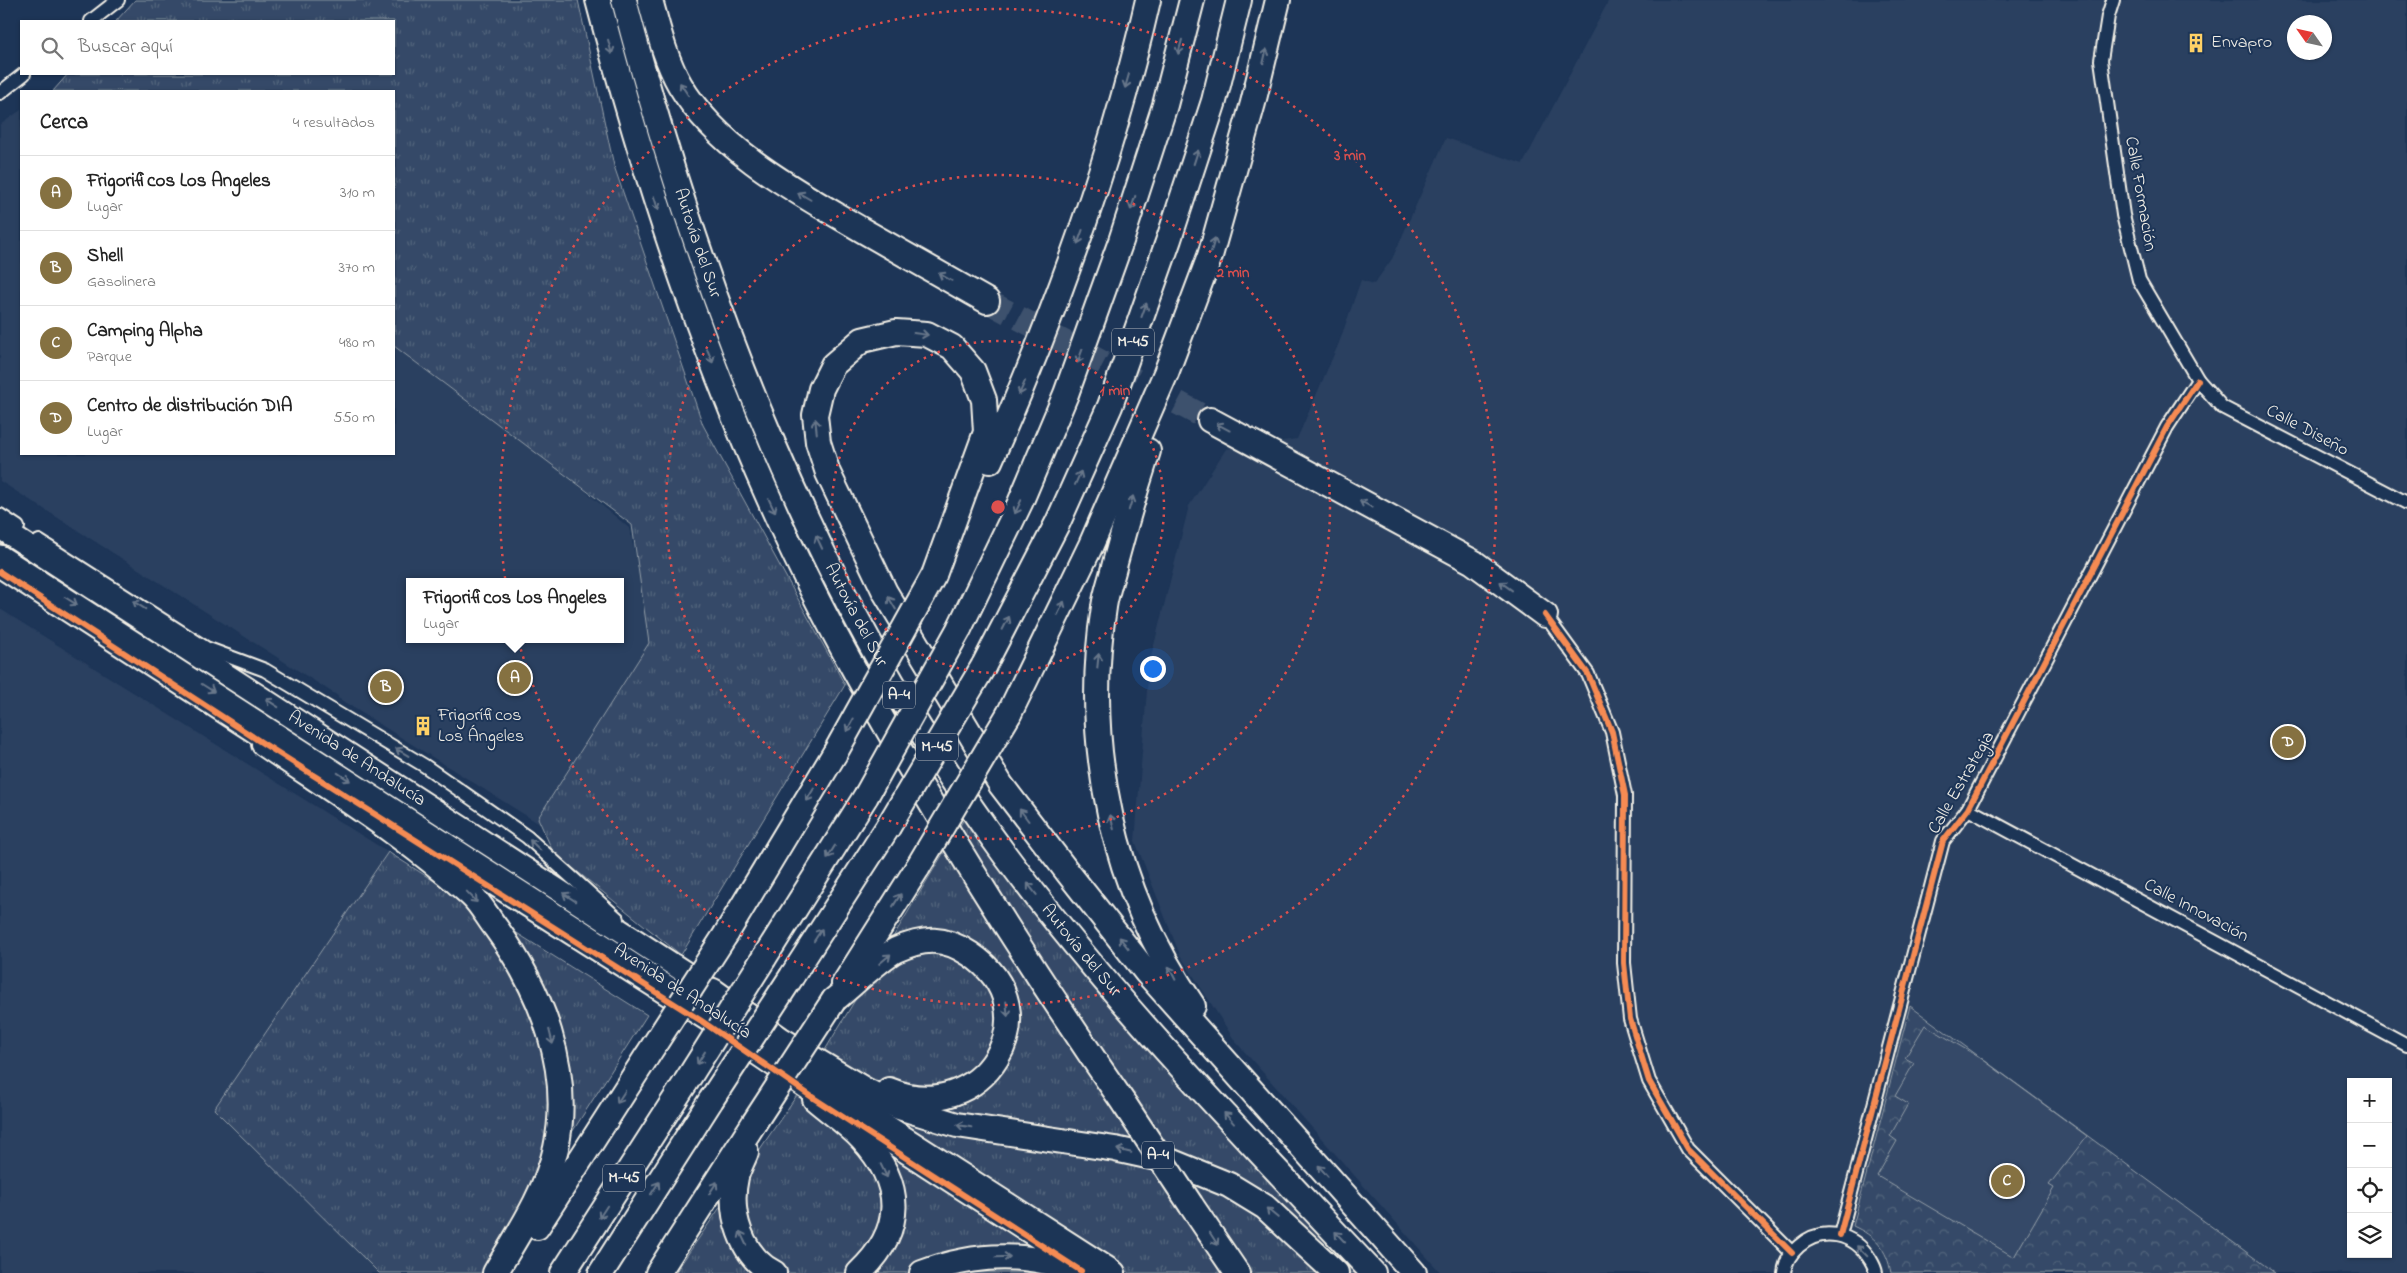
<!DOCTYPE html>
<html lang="es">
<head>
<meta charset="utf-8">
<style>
	:root { --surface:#fff; --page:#f6f6f6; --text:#222; --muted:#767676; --line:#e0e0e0; --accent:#857141 }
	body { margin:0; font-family:"Indie Flower",sans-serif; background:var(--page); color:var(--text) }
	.controls { position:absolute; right:15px; bottom:15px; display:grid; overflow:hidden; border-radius:0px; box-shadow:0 1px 4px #0004 }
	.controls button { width:45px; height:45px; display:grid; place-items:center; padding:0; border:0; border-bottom:1px solid var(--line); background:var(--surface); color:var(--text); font:25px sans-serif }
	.compass { position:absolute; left:2287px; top:15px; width:45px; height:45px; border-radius:50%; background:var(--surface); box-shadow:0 1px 4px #0004; rotate:304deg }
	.you { position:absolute; left:1152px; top:668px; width:18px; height:18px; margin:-12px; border:4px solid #fff; border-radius:50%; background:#1a73e8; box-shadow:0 0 0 8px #1a73e833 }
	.badge { display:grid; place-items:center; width:32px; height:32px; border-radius:50%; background:var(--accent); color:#fff; font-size:16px; font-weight:700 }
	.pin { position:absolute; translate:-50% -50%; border:2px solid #fff; box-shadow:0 1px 5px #0006 }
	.popup { position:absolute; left:406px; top:578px; width:218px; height:65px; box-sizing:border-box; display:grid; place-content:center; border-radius:0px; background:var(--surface); filter:drop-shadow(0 1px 4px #0005); font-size:16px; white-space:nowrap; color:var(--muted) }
	.popup b { font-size:19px; color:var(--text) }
	.popup::after { content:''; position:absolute; left:50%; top:100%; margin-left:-10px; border:10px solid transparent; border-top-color:var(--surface) }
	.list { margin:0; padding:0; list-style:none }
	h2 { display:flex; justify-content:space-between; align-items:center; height:65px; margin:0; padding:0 20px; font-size:21px }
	h2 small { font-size:16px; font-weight:400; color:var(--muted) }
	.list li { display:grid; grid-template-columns:32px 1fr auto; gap:15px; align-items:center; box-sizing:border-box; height:75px; padding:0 20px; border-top:1px solid var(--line) }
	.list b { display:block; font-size:19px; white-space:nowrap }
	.list p { margin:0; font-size:16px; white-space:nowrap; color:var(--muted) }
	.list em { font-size:16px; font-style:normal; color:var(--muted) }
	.icon { flex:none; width:28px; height:28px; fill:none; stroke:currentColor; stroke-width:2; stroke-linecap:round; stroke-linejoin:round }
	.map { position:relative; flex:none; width:2407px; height:1273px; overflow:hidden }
	.search { position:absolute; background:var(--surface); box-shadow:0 1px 4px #0004; left:20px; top:20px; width:375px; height:55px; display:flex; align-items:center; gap:12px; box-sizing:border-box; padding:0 18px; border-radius:0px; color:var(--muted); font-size:19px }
	.panel { position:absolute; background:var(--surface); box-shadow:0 1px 4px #0004; left:20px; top:90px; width:375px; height:365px; border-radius:0px }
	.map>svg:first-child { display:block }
	.built { fill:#2a4060; fill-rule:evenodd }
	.grass { fill:url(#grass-tufts); stroke:#949ea8 }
	.park { fill:url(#park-crowns); stroke:#949ea8 }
	.pitch { fill:#354a67; stroke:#949ea8 }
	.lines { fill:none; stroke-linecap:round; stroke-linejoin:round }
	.motorway-tunnel { stroke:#3d516d; stroke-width:24; stroke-dasharray:24 12; stroke-linecap:butt }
	.minor-casing { stroke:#f4f1e8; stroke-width:16 }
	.primary-casing { stroke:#f4f1e8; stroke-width:25 }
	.motorway-casing { stroke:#f4f1e8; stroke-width:28 }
	.minor { stroke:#1d3557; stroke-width:12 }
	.primary { stroke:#1d3557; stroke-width:21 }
	.motorway { stroke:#1d3557; stroke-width:24 }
	.motorway-bridge-casing { stroke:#f4f1e8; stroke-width:28; stroke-linecap:butt }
	.motorway-bridge { stroke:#1d3557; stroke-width:24 }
	.cycleway-casing { stroke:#1d3557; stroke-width:9 }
	.cycleway { stroke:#f68b52; stroke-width:6 }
	.oneway { stroke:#68778a }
	.ring { fill:none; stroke:#dc504e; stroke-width:2.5; stroke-dasharray:2.5 5 }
	.labels { text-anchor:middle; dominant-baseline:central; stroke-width:4; stroke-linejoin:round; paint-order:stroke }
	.shield { fill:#1d3557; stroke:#b4b9bc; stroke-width:1 }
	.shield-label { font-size:16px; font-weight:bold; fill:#f4f1e8 }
	.poi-label { font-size:18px; fill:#f4f1e8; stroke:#1d3557; text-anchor:start }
	.street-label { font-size:18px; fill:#f4f1e8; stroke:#1d3557 }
	.centre { fill:#dc504e; stroke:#1d3557; stroke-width:2.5 }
	.ring-label { font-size:15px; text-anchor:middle; font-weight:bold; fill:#dc504e; stroke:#1d3557; stroke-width:4; stroke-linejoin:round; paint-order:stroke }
</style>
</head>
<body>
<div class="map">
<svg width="2407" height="1273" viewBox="0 0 2407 1273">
	<defs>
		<pattern id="grass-tufts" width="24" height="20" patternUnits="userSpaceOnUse" patternTransform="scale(1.25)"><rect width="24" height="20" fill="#354a67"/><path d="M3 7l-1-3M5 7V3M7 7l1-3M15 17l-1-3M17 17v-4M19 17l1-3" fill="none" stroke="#53657d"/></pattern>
		<pattern id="park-crowns" width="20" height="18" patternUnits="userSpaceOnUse" patternTransform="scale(1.25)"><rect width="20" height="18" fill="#354a67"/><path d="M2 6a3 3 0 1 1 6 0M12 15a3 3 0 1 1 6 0" fill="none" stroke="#53657d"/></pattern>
	</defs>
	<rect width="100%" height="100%" fill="#1d3557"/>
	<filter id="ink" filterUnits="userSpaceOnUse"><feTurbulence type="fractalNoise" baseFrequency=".02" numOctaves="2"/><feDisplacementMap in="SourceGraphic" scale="10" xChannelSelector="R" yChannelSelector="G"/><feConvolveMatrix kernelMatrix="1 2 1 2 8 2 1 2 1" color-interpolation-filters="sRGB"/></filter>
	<g filter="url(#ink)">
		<g class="built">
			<path d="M1609,0h798v1273h-966l-206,-232 -55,-86 -45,-114 14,-176 40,-159 37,-57 71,-10 42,-96 22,-63 13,4 18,-25 54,-121 77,26zM2294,22h30v30h-30zM2351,1082h37v172h-37z"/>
			<path d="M21,110v344h373v-123l235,197 28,121 -119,174 -200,-125v-2l-338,-215v-356zM410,582h210v57h-210z"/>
			<path d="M0,609l388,243 -174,257 165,164h-379z"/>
		</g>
		<g class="grass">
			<path d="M135,0h443l36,166 89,259 142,260 -164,270 -128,-103 -15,-34 111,-175 -17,-118 -238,-179v-255h-341l15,-17h326v-53h-278z"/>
			<path d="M967,814l393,459h-230l-317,-203z"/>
			<path d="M388,852l259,163 -165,258h-103l-165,-164z"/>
			<path d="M797,1095l275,178h-397z"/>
		</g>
		<path class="park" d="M1910,1006l365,267h-384c-4,-24 -16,-37 -38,-47z"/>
		<path class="pitch" d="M1925,1025l57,34 105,77 -38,49 5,3 -40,69 -137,-81 20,-35 -7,-5 18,-32 -13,-8 19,-33 -9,-5z"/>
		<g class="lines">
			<path class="motorway-tunnel" d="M987,301l223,119"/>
			<defs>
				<g id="minor">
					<path d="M2113,0l-5,16 -7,44 22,155 16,65 59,100 24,27 185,96"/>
					<path d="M91,21l27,-21"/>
					<path d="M0,93l24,-19"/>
					<path d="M0,515l18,12"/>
					<path d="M39,541l167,107 59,22 160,96 102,71 91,82"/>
					<path d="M0,572l268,174"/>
					<path d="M1545,615l43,59 24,58 13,63 -1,168 6,56 19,62 39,68 104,104"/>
					<path d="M1968,809l439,236"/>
					<path d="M441,856l266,169"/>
					<path d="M740,1048l78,53"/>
					<path d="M865,1131l199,129"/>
					<path d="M1840,1235l103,-394 25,-32 199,-382 31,-47"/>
					<path d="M1784,1273c1,-11 7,-20 15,-27 23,-20 55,-13 71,13 3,5 5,8 6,14"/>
				</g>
				<g id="primary">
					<path id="s1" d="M0,528l711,461"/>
					<path d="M0,556l699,451"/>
				</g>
				<g id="motorway">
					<path d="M598,0c45,172 100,341 173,503 45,102 100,199 157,295 62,105 128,207 197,307"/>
					<path id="s2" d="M624,0c79,302 194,602 381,855 110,149 242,283 368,418"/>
					<path d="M650,0c8,29 15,59 30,85 38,65 119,108 182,145 42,24 83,47 125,71"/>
					<path d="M1210,420l263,142 72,53"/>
					<path d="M1148,451c-12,37 -23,74 -33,112 -3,14 -9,29 -11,44 -22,139 9,283 89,399"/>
					<path d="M990,461c66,-149 122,-302 158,-461"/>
					<path d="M934,575l52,-143 -2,-32 -11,-29 -21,-24 -25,-13 -31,-2 -34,8 -29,25 -12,24 -6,26 3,27 10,31 57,119 116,193 68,89 78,99 267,300"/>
					<path d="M959,629l61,-126 46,-109 55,-153 44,-136 27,-105"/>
					<path d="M983,667l75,-145 52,-116 59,-167 45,-138 25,-101"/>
					<path d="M1009,714l82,-169 75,-172 44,-117 43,-153 25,-103"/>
					<path d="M264,744c70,48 144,93 207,151 10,9 17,23 25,33 45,62 77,142 60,220 -10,45 -38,86 -61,125"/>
					<path d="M726,934l109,-181"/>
					<path d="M764,958l102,-162"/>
					<path d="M792,976l96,-149"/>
					<path d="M844,984l74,-117"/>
					<path d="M713,991l67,48 85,51 34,17 58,18 158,24 55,12 59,24 36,22 71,66"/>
					<path d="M834,1000c15,-12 46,-42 62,-50 29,-13 48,-13 74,4 86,57 12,175 -81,136"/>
					<path d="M702,1009l411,264"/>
					<path d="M815,1099c15,13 33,25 47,40 42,45 43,91 -3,134"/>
					<path d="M746,1152c-3,8 -8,17 -10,25 -8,36 5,79 38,96"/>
					<path d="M1191,1205l46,68"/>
					<path d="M537,1227l110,-171"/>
					<path d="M563,1273l123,-191"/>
					<path d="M601,1273l110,-173"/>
					<path d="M658,1273l96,-150"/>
					<path d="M922,1273c44,-17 91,-21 137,-8 8,2 18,3 26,8"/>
				</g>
			</defs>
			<use href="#minor" class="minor-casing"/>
			<use href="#primary" class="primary-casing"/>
			<use href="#motorway" class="motorway-casing"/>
			<use href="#minor" class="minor"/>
			<use href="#primary" class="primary"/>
			<use href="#motorway" class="motorway"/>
			<defs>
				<g id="motorway-bridge">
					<path d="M835,753l99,-178"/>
					<path d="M866,796l93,-167"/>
					<path d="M888,827l95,-160"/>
					<path d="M918,867l91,-153"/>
					<path d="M647,1056l79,-122"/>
					<path d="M686,1082l78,-124"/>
					<path d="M711,1100l81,-124"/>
					<path d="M1125,1105l66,100"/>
					<path d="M754,1123l80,-123"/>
				</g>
			</defs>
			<use href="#motorway-bridge" class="motorway-bridge-casing"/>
			<use href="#motorway-bridge" class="motorway-bridge"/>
			<defs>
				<g id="cycleway">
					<path d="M0,572l264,172 436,276 115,79 266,172"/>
					<path d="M1545,615l43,59 24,58 13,63 -1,168 6,56 19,62 39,68 104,104"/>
					<path d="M1840,1235l103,-394 25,-32 199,-382 31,-47"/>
				</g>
			</defs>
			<use href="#cycleway" class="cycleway-casing"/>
			<use href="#cycleway" class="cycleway"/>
		</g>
		<defs><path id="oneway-shaft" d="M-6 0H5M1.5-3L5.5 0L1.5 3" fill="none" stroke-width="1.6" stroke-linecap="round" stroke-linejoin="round" transform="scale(1.25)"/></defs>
		<g class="oneway">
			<use href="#oneway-shaft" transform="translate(610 47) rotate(75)"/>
			<use href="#oneway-shaft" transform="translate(1180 47) rotate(105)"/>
			<use href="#oneway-shaft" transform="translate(1265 56) rotate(-77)"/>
			<use href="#oneway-shaft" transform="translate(1127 81) rotate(106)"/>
			<use href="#oneway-shaft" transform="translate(684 89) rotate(-124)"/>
			<use href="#oneway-shaft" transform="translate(1196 157) rotate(-72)"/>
			<use href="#oneway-shaft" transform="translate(804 196) rotate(-150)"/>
			<use href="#oneway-shaft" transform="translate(656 203) rotate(72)"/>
			<use href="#oneway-shaft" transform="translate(1133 203) rotate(108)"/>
			<use href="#oneway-shaft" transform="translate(1080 237) rotate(110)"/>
			<use href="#oneway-shaft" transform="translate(1213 245) rotate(-74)"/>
			<use href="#oneway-shaft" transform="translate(945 277) rotate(-150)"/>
			<use href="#oneway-shaft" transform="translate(1144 310) rotate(-70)"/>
			<use href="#oneway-shaft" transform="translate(921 334) rotate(8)"/>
			<use href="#oneway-shaft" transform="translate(710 356) rotate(67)"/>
			<use href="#oneway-shaft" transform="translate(1080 356) rotate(110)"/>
			<use href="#oneway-shaft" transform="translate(1022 388) rotate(114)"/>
			<use href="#oneway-shaft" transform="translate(816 426) rotate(-96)"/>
			<use href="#oneway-shaft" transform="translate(1223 427) rotate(-152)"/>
			<use href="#oneway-shaft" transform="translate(1078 478) rotate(-66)"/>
			<use href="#oneway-shaft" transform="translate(1131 503) rotate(-73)"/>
			<use href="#oneway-shaft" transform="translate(1366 504) rotate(-152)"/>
			<use href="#oneway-shaft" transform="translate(772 506) rotate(65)"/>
			<use href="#oneway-shaft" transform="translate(1018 507) rotate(115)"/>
			<use href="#oneway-shaft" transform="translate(819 542) rotate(-115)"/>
			<use href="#oneway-shaft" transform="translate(1506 586) rotate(-144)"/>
			<use href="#oneway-shaft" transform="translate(71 601) rotate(32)"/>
			<use href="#oneway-shaft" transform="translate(892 603) rotate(-121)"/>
			<use href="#oneway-shaft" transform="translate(139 605) rotate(-147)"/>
			<use href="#oneway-shaft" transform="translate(1061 608) rotate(-64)"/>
			<use href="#oneway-shaft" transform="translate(1006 623) rotate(-63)"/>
			<use href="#oneway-shaft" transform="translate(1098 661) rotate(-84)"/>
			<use href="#oneway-shaft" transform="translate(208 688) rotate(32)"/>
			<use href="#oneway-shaft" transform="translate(272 703) rotate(-147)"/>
			<use href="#oneway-shaft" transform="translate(850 725) rotate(119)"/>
			<use href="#oneway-shaft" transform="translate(402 752) rotate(-149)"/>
			<use href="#oneway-shaft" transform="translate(344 777) rotate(33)"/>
			<use href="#oneway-shaft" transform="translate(810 795) rotate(121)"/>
			<use href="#oneway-shaft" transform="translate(1024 815) rotate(-127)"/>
			<use href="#oneway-shaft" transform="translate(1112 822) rotate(-104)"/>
			<use href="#oneway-shaft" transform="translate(535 845) rotate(-136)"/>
			<use href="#oneway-shaft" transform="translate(831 852) rotate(122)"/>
			<use href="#oneway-shaft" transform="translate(1032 889) rotate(-128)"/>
			<use href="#oneway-shaft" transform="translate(472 897) rotate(46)"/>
			<use href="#oneway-shaft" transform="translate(569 897) rotate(-147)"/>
			<use href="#oneway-shaft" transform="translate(897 900) rotate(-58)"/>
			<use href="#oneway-shaft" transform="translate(818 935) rotate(-57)"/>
			<use href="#oneway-shaft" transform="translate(1124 943) rotate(-128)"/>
			<use href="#oneway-shaft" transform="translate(885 959) rotate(-40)"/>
			<use href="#oneway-shaft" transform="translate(1172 973) rotate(-117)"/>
			<use href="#oneway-shaft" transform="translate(1007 1009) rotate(84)"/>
			<use href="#oneway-shaft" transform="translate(551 1037) rotate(76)"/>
			<use href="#oneway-shaft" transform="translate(701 1058) rotate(122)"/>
			<use href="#oneway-shaft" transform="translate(621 1097) rotate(123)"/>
			<use href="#oneway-shaft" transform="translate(1229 1118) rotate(-132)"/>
			<use href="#oneway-shaft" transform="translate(964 1126) rotate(-170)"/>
			<use href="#oneway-shaft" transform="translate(1124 1151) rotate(-167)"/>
			<use href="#oneway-shaft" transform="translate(884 1171) rotate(64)"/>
			<use href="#oneway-shaft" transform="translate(1323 1171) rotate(-131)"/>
			<use href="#oneway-shaft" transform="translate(655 1188) rotate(-57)"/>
			<use href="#oneway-shaft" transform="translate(713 1188) rotate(-57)"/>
			<use href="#oneway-shaft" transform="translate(603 1212) rotate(123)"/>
			<use href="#oneway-shaft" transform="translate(1272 1213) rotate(-140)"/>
			<use href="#oneway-shaft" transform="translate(1340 1237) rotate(-133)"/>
			<use href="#oneway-shaft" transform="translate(743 1238) rotate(-115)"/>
			<use href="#oneway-shaft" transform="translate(1214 1239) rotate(57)"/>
			<use href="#oneway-shaft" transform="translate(1862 1251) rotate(-135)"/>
			<use href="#oneway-shaft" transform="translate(1003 1257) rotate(-2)"/>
		</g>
	</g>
	<g class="ring">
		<circle cx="998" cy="507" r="166"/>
		<circle cx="998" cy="507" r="332"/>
		<circle cx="998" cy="507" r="498"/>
	</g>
	<defs>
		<symbol id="building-bare" viewBox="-9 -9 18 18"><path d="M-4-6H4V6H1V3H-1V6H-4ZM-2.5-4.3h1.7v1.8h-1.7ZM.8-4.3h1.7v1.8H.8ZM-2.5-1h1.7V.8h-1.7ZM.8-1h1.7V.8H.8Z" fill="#ffd166" stroke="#1d3557" stroke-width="2.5" paint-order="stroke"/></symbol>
	</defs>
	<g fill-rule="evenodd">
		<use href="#building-bare" x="2182" y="29" width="28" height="28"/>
		<use href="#building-bare" x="409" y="712" width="28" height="28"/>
	</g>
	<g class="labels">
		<g class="shield">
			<rect x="1112" y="328.5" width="42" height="27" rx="4"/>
			<rect x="883" y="681.5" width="32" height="27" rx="4"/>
			<rect x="916" y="733.5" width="42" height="27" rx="4"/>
			<rect x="1142" y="1141.5" width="32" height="27" rx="4"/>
			<rect x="603" y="1164.5" width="42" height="27" rx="4"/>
		</g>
		<g class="shield-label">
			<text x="1133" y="342">M-45</text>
			<text x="899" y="695">A-4</text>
			<text x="937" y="747">M-45</text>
			<text x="1158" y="1155">A-4</text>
			<text x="624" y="1178">M-45</text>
		</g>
		<g class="poi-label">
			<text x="2211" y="43">Envapro</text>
			<text x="438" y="716">Frigoríficos<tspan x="438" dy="21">Los Ángeles</tspan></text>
		</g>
		<g class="street-label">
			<text transform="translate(2140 194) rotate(80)">Calle Formación</text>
			<text stroke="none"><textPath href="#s2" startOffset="254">Autovía del Sur</textPath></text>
			<text transform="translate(2307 431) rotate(28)">Calle Diseño</text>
			<text stroke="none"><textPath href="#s2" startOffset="659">Autovía del Sur</textPath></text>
			<text stroke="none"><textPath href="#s1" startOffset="425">Avenida de Andalucía</textPath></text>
			<text transform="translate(1962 783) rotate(-60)">Calle Estrategia</text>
			<text transform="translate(2196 911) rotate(28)">Calle Innovación</text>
			<text stroke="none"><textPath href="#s2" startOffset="1064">Autovía del Sur</textPath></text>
			<text transform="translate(682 992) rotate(33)">Avenida de Andalucía</text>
		</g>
	</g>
	<circle cx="998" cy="507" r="8" class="centre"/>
	<g class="ring-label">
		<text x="1350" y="160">3 min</text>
		<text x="1233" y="277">2 min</text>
		<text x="1115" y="395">1 min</text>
	</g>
</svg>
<div class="controls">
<button>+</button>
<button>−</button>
<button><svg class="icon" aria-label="locate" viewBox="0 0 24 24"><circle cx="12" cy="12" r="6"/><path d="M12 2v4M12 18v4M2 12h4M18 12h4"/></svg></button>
<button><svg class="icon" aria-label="layers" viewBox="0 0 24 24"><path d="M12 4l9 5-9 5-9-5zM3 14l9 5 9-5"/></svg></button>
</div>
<svg class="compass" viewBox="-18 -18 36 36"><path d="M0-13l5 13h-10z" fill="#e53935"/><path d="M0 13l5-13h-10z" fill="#767676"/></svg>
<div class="you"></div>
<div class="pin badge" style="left:515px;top:678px">A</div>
<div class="popup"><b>Frigorificos Los Angeles</b>Lugar</div>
<div class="pin badge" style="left:386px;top:687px">B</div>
<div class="pin badge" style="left:2007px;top:1181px">C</div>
<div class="pin badge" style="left:2288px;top:742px">D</div>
<div class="search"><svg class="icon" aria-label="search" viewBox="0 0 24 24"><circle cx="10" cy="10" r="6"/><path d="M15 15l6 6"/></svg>Buscar aquí</div>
<section class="panel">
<h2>Cerca<small>4 resultados</small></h2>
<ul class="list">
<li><span class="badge">A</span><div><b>Frigorificos Los Angeles</b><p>Lugar</p></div><em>310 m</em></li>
<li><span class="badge">B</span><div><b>Shell</b><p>Gasolinera</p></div><em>370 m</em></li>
<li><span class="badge">C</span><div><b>Camping Alpha</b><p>Parque</p></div><em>480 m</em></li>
<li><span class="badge">D</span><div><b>Centro de distribución DIA</b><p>Lugar</p></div><em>550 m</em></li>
</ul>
</section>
</div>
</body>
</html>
